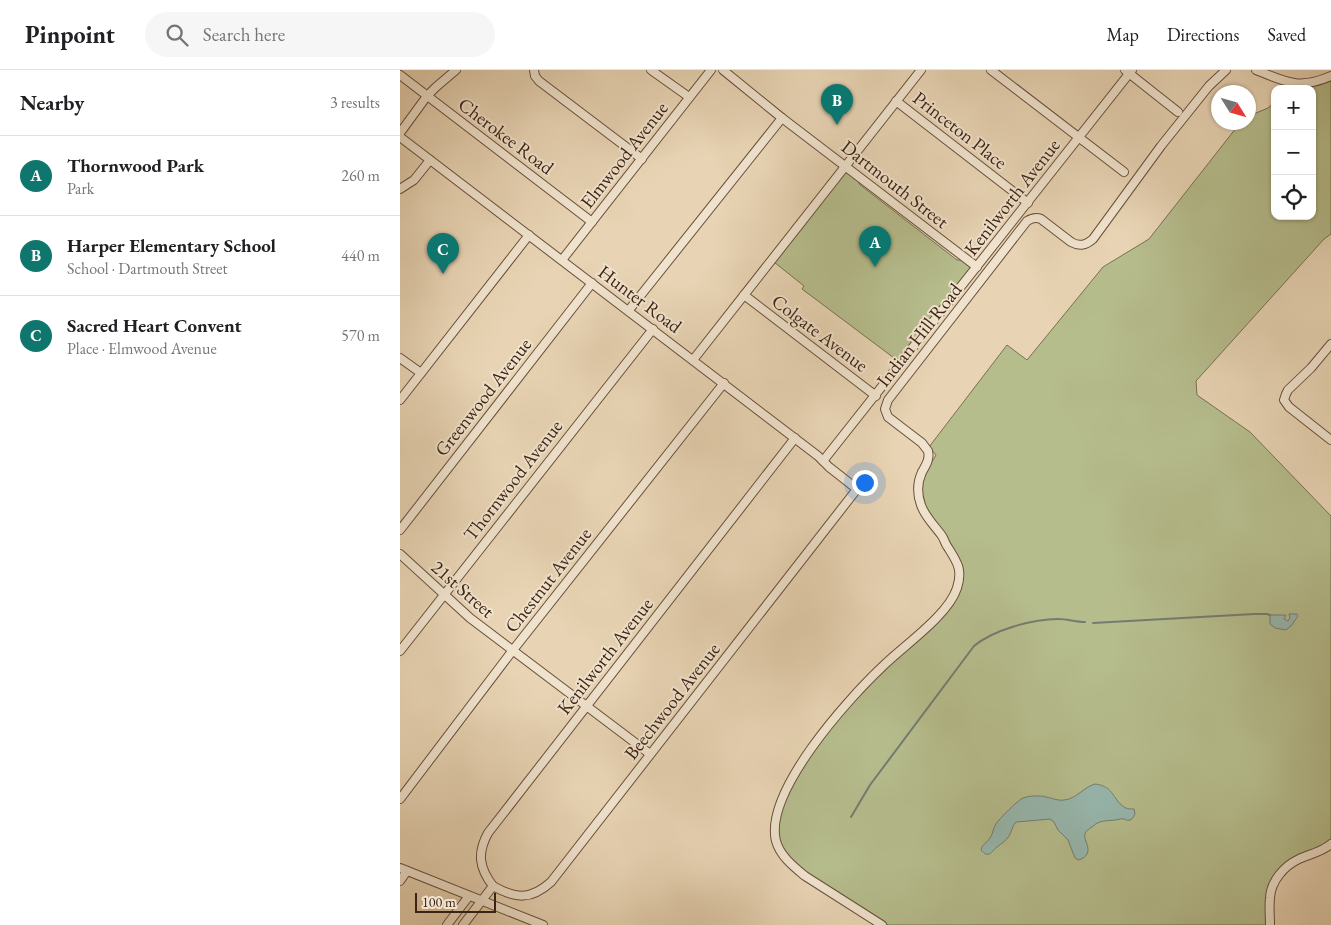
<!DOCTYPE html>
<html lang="en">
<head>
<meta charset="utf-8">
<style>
	:root { --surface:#fff; --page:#f6f6f6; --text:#202124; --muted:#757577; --line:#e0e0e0; --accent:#0f766e }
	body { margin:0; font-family:"EB Garamond",serif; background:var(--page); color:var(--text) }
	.controls { position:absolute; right:15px; top:15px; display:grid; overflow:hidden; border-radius:10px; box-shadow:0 1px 4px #0004 }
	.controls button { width:45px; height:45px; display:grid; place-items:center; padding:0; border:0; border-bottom:1px solid var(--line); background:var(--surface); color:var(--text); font:25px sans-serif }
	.compass { position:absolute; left:811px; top:15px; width:45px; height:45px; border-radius:50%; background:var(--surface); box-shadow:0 1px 4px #0004; rotate:127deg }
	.scale { position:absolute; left:15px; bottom:12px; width:81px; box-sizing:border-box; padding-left:5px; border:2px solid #3e2313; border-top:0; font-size:14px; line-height:18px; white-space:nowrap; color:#3e2313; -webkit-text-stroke:4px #f0e3ce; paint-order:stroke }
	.you { position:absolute; left:464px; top:412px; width:18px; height:18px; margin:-12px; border:4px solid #fff; border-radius:50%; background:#1a73e8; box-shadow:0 0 0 8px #1a73e833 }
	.badge { display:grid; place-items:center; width:32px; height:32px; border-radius:50%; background:var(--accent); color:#fff; font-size:16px; font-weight:700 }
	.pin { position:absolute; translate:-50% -41px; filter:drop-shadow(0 1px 2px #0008) }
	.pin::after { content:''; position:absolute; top:26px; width:18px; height:15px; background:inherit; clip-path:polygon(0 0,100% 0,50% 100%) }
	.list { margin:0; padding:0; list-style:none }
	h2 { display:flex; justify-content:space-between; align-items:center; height:65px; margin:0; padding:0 20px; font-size:21px }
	h2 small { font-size:16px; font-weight:400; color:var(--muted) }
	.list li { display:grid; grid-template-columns:32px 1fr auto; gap:15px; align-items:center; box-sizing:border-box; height:80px; padding:0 20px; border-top:1px solid var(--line) }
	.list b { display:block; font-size:19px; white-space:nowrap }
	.list p { margin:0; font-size:16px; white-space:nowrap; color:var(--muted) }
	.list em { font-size:16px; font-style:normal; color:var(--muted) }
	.icon { flex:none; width:28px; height:28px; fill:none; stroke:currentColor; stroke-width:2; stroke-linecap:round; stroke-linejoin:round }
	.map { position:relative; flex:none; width:931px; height:855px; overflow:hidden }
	header { display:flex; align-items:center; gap:30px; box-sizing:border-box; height:70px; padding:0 25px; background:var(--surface); border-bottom:1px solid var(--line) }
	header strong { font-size:24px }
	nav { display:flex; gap:28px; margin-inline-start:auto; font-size:18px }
	.search { width:350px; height:45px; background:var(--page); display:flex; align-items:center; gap:12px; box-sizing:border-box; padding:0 18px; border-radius:28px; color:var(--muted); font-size:19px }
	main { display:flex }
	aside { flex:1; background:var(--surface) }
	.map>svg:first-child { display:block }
	.green { fill:#b6bd8d; stroke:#7a7050 }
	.water { fill:#97b8af; stroke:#737c71 }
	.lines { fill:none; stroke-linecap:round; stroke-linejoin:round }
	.stream { stroke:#737c71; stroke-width:2 }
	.minor-casing { stroke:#684f3b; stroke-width:10 }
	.minor { stroke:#f0e3ce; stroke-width:8 }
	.labels { text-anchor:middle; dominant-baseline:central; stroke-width:4; stroke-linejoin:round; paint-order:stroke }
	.street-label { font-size:19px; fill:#3e2313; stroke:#f0e3ce }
</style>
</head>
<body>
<header>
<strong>Pinpoint</strong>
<div class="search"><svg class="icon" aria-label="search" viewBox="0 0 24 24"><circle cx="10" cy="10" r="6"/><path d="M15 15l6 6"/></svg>Search here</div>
<nav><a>Map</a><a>Directions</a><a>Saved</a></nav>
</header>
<main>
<aside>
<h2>Nearby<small>3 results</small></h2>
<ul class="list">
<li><span class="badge">A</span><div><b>Thornwood Park</b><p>Park</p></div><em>260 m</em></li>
<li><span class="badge">B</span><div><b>Harper Elementary School</b><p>School · Dartmouth Street</p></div><em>440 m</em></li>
<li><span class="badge">C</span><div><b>Sacred Heart Convent</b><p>Place · Elmwood Avenue</p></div><em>570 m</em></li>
</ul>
</aside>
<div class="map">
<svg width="931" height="855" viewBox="0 0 931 855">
	<rect width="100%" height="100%" fill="#e8d4b4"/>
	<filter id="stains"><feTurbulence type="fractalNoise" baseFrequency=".004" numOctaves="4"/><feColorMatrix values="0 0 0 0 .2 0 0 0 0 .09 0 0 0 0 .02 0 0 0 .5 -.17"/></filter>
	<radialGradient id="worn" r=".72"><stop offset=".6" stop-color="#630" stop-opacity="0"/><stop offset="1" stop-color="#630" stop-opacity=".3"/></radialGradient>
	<g class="green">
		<path d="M931,9v155l-7,5 -128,142 1,14 53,37 81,84v324l-5,5 -51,30 -7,50h-380l-85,-54 -10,-9 -13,-17 -2,-18 2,-14 11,-29 24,-36 47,-57 78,-74 23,-44 -2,-9 -3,-7c-13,-19 -40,-46 -37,-71 1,-11 10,-22 15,-31l-7,-8 78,-102 20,15 76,-93 46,-28 91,-116 8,-1 1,-6 19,-8 7,-6v114h37v-127h-23l3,-2 21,-2z"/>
		<path d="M448,102l11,7v5l98,76h6l7,6v3l-72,92 -96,-72 2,-3 -30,-24 70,-89z"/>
	</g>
	<g class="water">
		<path d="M889,544h8l1,2 -7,10 -5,4 -11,-2 -5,-4v-9h16l-2,4 4,2 2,-3z"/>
		<path d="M695,714c20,2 18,18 31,24 2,1 5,1 8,1l1,5c-1,2 -2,5 -5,6 -4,1 -3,-1 -7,-1 -3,-1 -5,1 -8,1 -8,1 -15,0 -22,6 -2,2 -8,5 -8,8 -3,6 12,19 -6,26l-4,-2 -7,-18 -10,-10 -4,-8 -4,-3 -34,3c-4,4 -4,9 -7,14 -3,5 -7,7 -12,11 -6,5 -8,12 -16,3 1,-6 6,-7 9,-12 3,-4 3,-10 6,-14 2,-4 23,-25 27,-26 5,-2 17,-3 23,-1 6,1 12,4 18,3 12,-1 20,-13 31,-16z"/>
	</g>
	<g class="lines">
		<g class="stream">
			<path d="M693,553l161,-9h13l3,1"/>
			<path d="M451,747l19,-32 104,-139c19,-16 59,-27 84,-27 9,0 18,3 27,3"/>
		</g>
		<defs>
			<g id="minor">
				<path d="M134,0l1,6 4,5 103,78"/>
				<path d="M251,0l38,27"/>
				<path d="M323,0l59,48 195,149"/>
				<path d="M591,0l133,102"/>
				<path d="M725,0l53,42"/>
				<path d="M856,0c30,12 43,20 75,6"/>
				<path d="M0,5l192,147"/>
				<path d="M496,31l132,102"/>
				<path d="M0,63l27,-37 9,-9 20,-17"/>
				<path d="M0,67l418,319 11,11 28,22 -306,393c-20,18 -35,17 -58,4"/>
				<path d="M0,119l14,-9 16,-20"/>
				<path d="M162,190l149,-190"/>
				<path d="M344,225l132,101"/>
				<path d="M229,240l153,-192"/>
				<path d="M931,274l-20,24 -23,22 -2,4 -2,6 5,7 42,33"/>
				<path d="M0,288l21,15"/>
				<path d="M293,290l228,-290"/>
				<path d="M0,330l129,-165"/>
				<path d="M423,391l309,-391"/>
				<path d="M0,460l192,-247"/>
				<path d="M0,484l70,64 180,136"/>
				<path d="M0,581l253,-322"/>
				<path d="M0,729l113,-149 211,-267"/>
				<path d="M0,798l143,57"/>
				<path d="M0,811l7,-10"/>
				<path d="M47,855l22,-29"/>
				<path d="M63,855l30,-39c-14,-18 -16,-33 -5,-53l307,-395"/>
				<path d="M482,855l-77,-49c-11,-9 -25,-20 -29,-35 -12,-49 72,-142 106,-174 21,-21 66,-51 75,-79 6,-19 0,-26 -10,-42 -2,-3 -3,-7 -5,-10 -7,-10 -17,-19 -21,-31 -4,-11 -4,-22 1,-33 4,-7 8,-13 6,-21l-6,-8 -34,-26 -3,-8 3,-9 139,-179c5,-3 9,-4 14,-2l30,23c9,5 15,3 22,-3l68,-93 48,-60 17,-16"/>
				<path d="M870,855c0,-9 -1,-18 0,-27 1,-17 14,-32 29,-39 11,-5 23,-7 32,-15"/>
			</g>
		</defs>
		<use href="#minor" class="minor-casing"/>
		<use href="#minor" class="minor"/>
	</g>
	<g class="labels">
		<g class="street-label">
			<text transform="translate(560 60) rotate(38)">Princeton Place</text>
			<text transform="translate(106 66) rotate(37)">Cherokee Road</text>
			<text transform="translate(224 85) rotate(-52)">Elmwood Avenue</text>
			<text transform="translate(495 114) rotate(38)">Dartmouth Street</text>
			<text transform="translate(612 127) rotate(-52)">Kenilworth Avenue</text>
			<text transform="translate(240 229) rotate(37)">Hunter Road</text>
			<text transform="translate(420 263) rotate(37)">Colgate Avenue</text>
			<text transform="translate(519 265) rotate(-52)">Indian Hill Road</text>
			<text transform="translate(83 327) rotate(-52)">Greenwood Avenue</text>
			<text transform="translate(113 410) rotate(-52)">Thornwood Avenue</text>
			<text transform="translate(148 510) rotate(-52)">Chestnut Avenue</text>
			<text transform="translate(63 519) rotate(41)">21st Street</text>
			<text transform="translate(205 586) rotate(-52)">Kenilworth Avenue</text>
			<text transform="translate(272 631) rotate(-52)">Beechwood Avenue</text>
		</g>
	</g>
	<rect width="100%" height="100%" filter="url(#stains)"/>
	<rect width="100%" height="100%" fill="url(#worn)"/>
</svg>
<div class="controls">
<button>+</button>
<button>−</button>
<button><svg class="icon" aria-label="locate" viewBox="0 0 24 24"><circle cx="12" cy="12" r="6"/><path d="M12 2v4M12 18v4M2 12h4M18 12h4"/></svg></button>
</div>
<svg class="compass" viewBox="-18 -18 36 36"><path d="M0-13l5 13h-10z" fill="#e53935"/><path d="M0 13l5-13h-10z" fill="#757577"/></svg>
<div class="scale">100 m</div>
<div class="you"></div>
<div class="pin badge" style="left:475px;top:197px">A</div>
<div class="pin badge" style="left:437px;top:55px">B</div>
<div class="pin badge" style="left:43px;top:204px">C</div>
</div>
</main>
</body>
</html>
